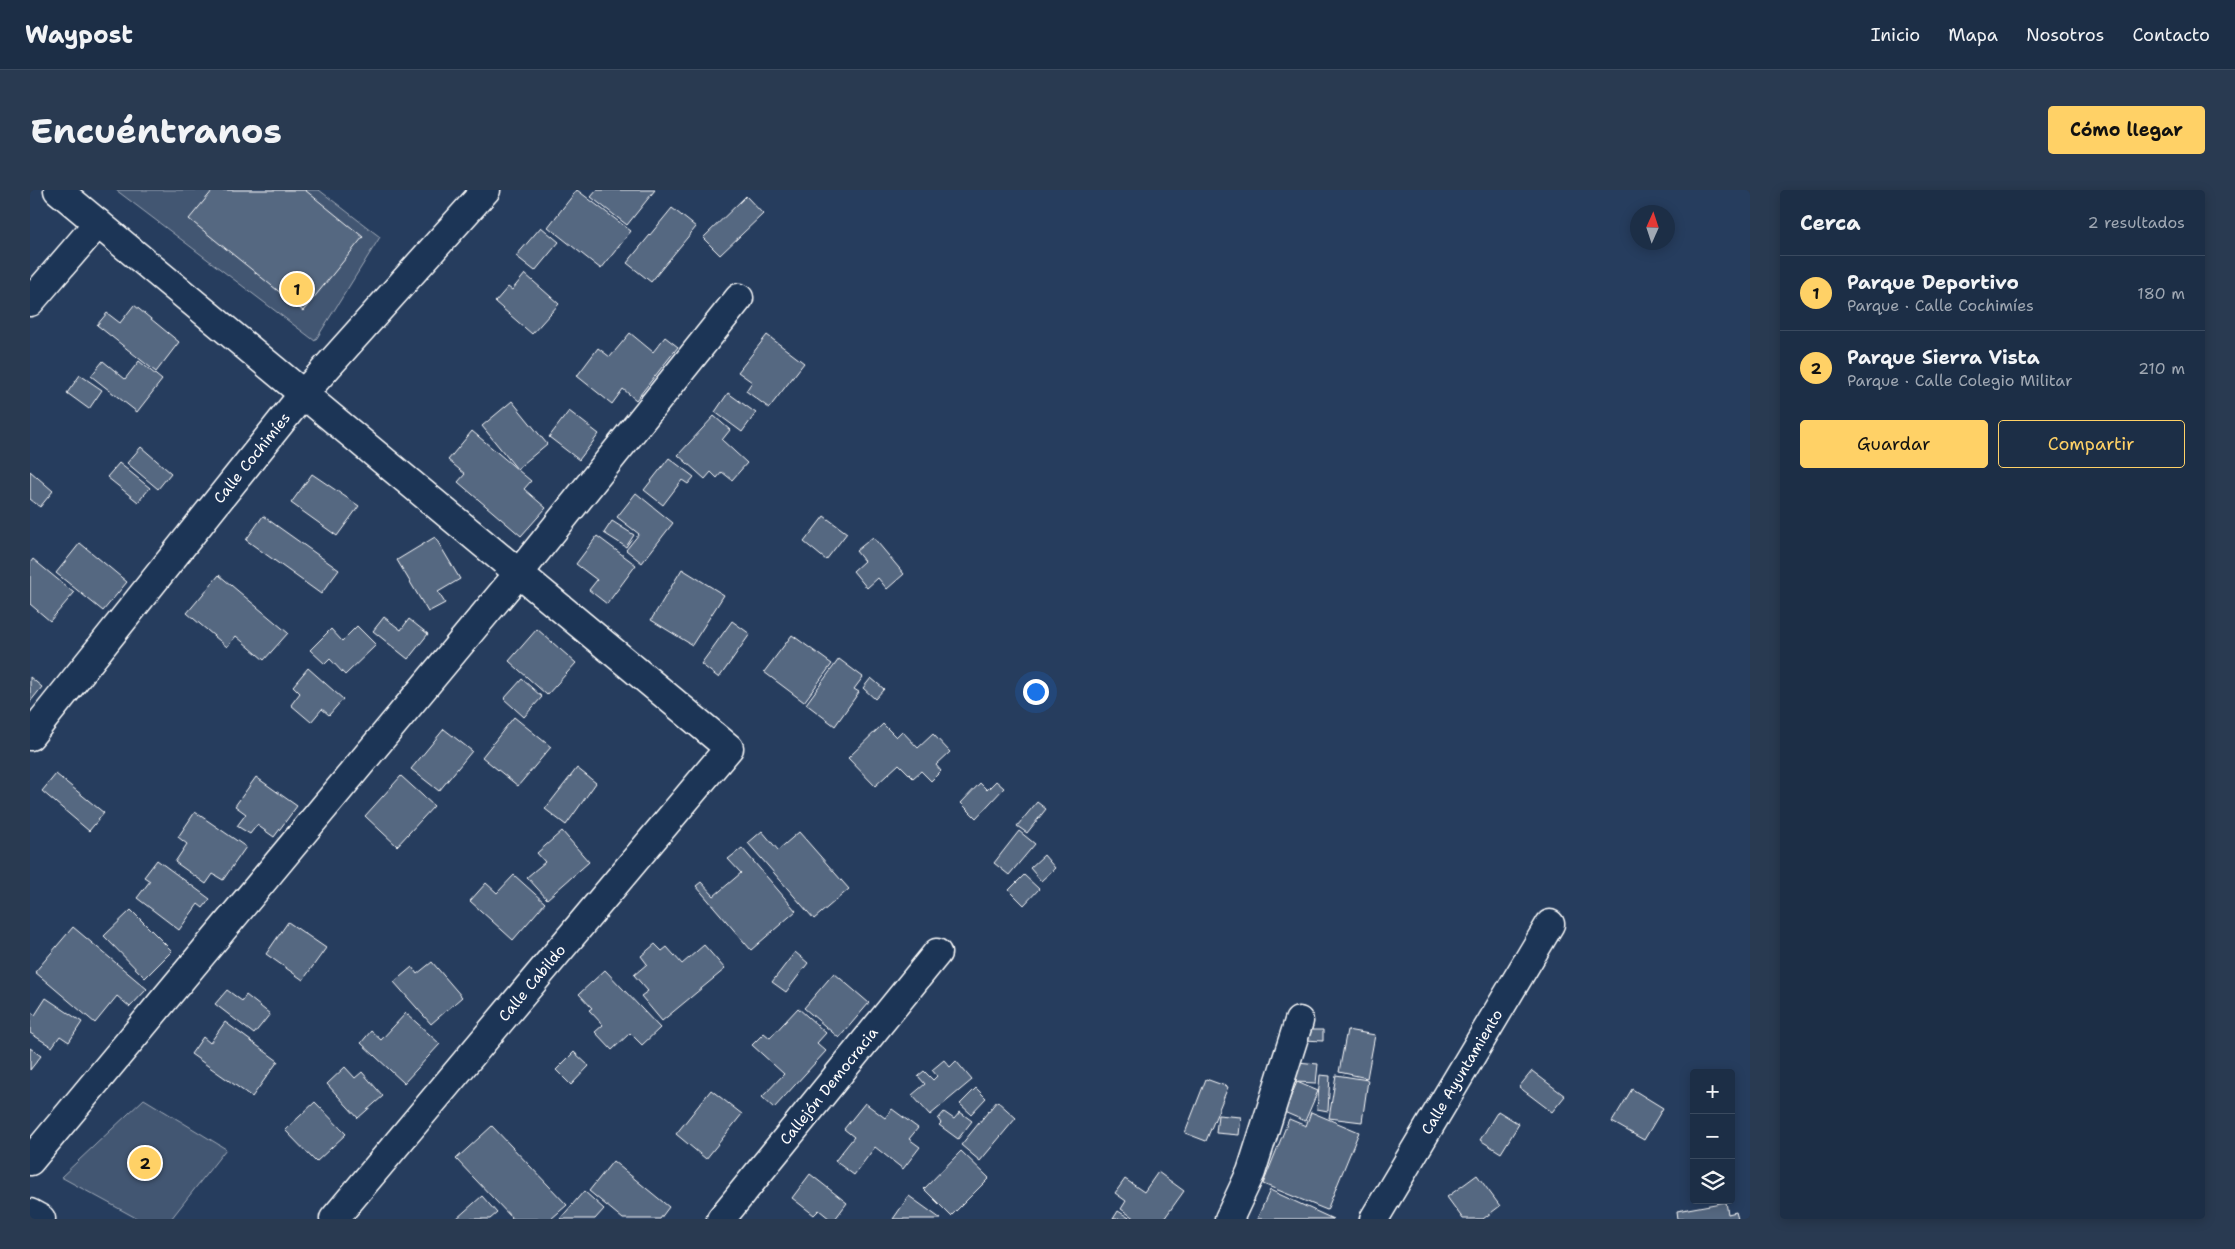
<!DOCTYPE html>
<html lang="es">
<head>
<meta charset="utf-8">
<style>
	:root { --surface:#1c2e46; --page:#293a51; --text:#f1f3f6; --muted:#a0a8b3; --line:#3a4a5f; --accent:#ffd166 }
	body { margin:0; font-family:"Shantell Sans",sans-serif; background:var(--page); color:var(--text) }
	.controls { position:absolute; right:15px; bottom:15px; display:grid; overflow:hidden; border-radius:5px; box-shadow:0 2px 12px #0003 }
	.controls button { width:45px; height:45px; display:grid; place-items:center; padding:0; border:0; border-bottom:1px solid var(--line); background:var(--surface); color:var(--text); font:25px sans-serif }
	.compass { position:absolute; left:1600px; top:15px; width:45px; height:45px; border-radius:50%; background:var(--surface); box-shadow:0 2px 12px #0003; rotate:3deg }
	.you { position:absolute; left:1005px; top:501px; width:18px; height:18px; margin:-12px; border:4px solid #fff; border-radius:50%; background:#1a73e8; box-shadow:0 0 0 8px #1a73e833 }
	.badge { display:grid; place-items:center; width:32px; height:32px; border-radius:50%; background:var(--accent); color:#111; font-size:16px; font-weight:700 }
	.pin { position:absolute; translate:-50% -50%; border:2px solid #fff; box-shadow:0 1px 5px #0006 }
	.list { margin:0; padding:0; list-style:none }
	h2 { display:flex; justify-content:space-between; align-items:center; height:65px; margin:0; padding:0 20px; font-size:21px }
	h2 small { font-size:16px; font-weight:400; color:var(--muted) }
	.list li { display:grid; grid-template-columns:32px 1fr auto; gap:15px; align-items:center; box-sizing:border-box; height:75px; padding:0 20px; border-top:1px solid var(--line) }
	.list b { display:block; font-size:19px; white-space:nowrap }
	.list p { margin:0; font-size:16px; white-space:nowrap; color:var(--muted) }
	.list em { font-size:16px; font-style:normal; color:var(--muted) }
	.actions { display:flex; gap:10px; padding:15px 20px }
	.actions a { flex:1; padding:11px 0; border:1px solid var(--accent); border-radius:5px; text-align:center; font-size:18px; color:var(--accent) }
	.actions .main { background:var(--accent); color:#111 }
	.icon { flex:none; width:28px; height:28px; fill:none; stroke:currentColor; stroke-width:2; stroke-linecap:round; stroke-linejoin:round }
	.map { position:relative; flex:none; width:1720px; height:1029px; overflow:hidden; border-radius:5px }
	header { display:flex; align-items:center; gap:30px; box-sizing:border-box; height:70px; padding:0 25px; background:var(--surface); border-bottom:1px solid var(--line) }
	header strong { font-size:24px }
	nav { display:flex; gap:28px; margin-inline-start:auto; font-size:18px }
	.intro { display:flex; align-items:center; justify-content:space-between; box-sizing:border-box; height:120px; padding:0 30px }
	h1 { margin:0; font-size:35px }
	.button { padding:12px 22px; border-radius:5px; background:var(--accent); color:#111; font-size:18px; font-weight:700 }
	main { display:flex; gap:30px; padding:0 30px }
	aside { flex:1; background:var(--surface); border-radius:5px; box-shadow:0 2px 12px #0003 }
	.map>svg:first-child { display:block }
	.green { fill:#425672; stroke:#a0aab8 }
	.building { fill:#556781; stroke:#fff }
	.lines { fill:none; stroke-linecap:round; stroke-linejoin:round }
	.minor-casing { stroke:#fff; stroke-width:31 }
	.minor { stroke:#1d3557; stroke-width:28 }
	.labels { text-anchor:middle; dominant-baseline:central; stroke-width:5; stroke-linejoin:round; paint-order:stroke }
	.street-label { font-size:15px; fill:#fff; stroke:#1d3557 }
</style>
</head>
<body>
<header>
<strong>Waypost</strong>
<nav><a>Inicio</a><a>Mapa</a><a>Nosotros</a><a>Contacto</a></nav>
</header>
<div class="intro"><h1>Encuéntranos</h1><a class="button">Cómo llegar</a></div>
<main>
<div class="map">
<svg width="1720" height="1029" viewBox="0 0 1720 1029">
	<rect width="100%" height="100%" fill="#263d5e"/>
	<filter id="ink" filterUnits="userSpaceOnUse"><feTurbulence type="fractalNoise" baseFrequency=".02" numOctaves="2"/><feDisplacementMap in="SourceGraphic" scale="10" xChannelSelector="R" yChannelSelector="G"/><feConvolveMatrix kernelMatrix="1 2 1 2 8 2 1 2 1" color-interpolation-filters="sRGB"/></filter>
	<g filter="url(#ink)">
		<g class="green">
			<path d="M86,0h203l61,47 -65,104z"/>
			<path d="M114,909l82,50 -55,70h-33l-77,-42z"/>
		</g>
		<g class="building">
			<path d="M183,0h92l58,47 -60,74 -114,-92z"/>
			<path d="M547,0l54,41 -30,38 -53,-42z"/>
			<path d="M567,0h58l-28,35 -36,-28z"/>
			<path d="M716,6l17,18 -43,41 -17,-17z"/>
			<path d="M642,18l24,19 -45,55 -24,-19z"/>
			<path d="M511,37l18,15 -24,29 -19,-15z"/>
			<path d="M495,84l34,30 -27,30 -37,-32 13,-15 4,3z"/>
			<path d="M104,115l45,37 -23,30 -59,-47 10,-12 13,10z"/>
			<path d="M600,143l23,19 12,-15 13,10 -42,53 -13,-11 -11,15 -35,-28 21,-28 12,9z"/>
			<path d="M737,145l37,28 -35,45 -23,-17 6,-9 -14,-10z"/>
			<path d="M73,171l22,18 14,-18 23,19 -25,32 -46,-36z"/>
			<path d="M50,185l22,15 -13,19 -22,-16z"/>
			<path d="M698,203l28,20 -14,19 -27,-20z"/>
			<path d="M482,211l35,43 -30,25 -35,-43z"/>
			<path d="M539,221l30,23 -20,26 -30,-23z"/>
			<path d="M684,226l16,14 -8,10 25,23 -15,17 -10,-8 -5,6 -6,-6 -6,7 -27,-24z"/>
			<path d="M442,241l59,50 -7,8 22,19 -25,28 -63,-54 7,-8 -17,-14z"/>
			<path d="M111,257l30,26 -13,16 -31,-26z"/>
			<path d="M639,268l25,19 -6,7 -6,-4 -19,25 -19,-15z"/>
			<path d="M89,273l31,25 -12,14 -31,-25z"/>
			<path d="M0,281l23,20 -13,16 -10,-8z"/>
			<path d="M282,284l47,32 -22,30 -46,-33z"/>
			<path d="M606,303l37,30 -31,40 -16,-13 13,-16 -22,-17z"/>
			<path d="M233,326l76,54 -18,24 -75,-54z"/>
			<path d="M794,326l23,17 -21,27 -22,-18z"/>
			<path d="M582,331l22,14 -8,12 -22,-14z"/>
			<path d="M567,346l39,29 -29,39 -18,-14 8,-10 -21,-16z"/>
			<path d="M405,347l25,42 -22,13 7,11 -17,9 -31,-52z"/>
			<path d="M843,347l31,37 -17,15 -9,-11 -11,10 -14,-17 11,-10 -8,-10z"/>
			<path d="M50,353l47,39 -24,29 -47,-38z"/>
			<path d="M3,369l41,34 -24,28 -20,-17v-41z"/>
			<path d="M652,379l42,26 -32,50 -41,-25z"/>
			<path d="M189,385l69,58 -24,27 -28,-24 -9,11 -40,-34z"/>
			<path d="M354,427l17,13 8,-11 19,15 -20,25 -35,-28z"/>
			<path d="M702,431l18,13 -31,44 -18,-14z"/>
			<path d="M327,436l19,19 -31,30 -15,-16 -5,5 -15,-14 21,-21 11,12z"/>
			<path d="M507,439l39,34 -29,32 -38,-34z"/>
			<path d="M762,445l40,29 -28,38 -40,-30z"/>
			<path d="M809,469l24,18 -9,12 5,3 -24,34 -29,-22z"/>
			<path d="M278,478l35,31 -14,16 -7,-6 -11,13 -20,-17 9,-12 -7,-7z"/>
			<path d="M0,487l12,10 -12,15z"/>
			<path d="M841,488l13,11 -9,10 -12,-11z"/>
			<path d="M492,489l20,18 -18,20 -20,-18z"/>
			<path d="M484,527l37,30 -33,39 -36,-29z"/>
			<path d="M853,534l13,13 6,-6 16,17 15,-14 17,18 -14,13 5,6 -10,10 -10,-10 -8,7 -14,-14 -24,22 -27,-28z"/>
			<path d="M414,539l28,22 -33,40 -28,-22z"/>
			<path d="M547,578l19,15 -30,42 -21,-16z"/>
			<path d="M26,584l48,39 -15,18 -47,-40z"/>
			<path d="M371,586l33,30 -37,40 -32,-30z"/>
			<path d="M226,587l41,29 -23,31 -17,-12 -7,9 -13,-8 9,-12 -11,-8z"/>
			<path d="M966,591l8,7 -28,30 -15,-15 19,-20 7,7z"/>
			<path d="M1007,612l9,7 -19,24 -10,-7z"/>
			<path d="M165,622l51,35 -23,33 -10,-6 -7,10 -31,-22 12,-18 -9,-7z"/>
			<path d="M532,641l27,31 -42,37 -20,-22 18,-15 -8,-9z"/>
			<path d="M732,641l16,19 21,-18 50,57 -35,30 -66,-76z"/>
			<path d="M989,641l16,13 -26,31 -15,-12z"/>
			<path d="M712,658l54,63 -45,39 -55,-64 5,-4 13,14 27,-23 -13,-14z"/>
			<path d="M1014,665l11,13 -14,13 -11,-13z"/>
			<path d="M127,670l53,39 -7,9 -5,-4 -19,26 -42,-32 13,-17 -6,-4z"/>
			<path d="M484,685l31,28 -32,37 -43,-39 16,-18 11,10z"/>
			<path d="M994,685l15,14 -15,16 -15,-15z"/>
			<path d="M101,720l41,41 -27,27 -41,-42z"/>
			<path d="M258,732l38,26 -23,32 -37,-26z"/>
			<path d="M43,737l74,62 -17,18 -13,-11 -22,27 -60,-51z"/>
			<path d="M625,754l7,7 5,-4 15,17 22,-19 21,24 -63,52 -21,-25 7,-5 -14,-16 13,-11 -6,-8z"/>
			<path d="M765,762l13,11 -22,29 -14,-10z"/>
			<path d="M402,772l30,35 -31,27 -37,-42 18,-15 5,7z"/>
			<path d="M575,780l55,58 -18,17 -12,-12 -18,17 -17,-18 8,-7 -14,-15 3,-2 -13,-14z"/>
			<path d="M804,783l35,30 -30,35 -35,-30z"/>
			<path d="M197,800l15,11 4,-6 24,19 -16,20 -39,-30z"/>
			<path d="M16,808l36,24 -13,20 -9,-6 -8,11 -22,-14v-22l5,4z"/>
			<path d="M768,818l28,25 -9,10 9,8 -52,57 -12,-11 22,-23 -32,-29 12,-12 6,5z"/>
			<path d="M376,823l34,31 -36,39 -43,-40 10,-12 10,9z"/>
			<path d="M195,832l53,39 -26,36 -61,-43 12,-17 7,6z"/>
			<path d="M1274,840h19v11l-19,-1z"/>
			<path d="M1317,840l28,5 -8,43 -28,-6z"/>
			<path d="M0,858l11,8 -11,14z"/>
			<path d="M544,862l15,14 -18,19 -15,-15z"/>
			<path d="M914,870l6,7 6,-6 16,19 -42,35 -18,-20 13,-11 -7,-8 6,-5 9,9 4,-4 -5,-6z"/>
			<path d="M1268,872l20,2 -2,19 -20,-1z"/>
			<path d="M315,877l10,11 7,-6 21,24 -25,22 -31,-34z"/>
			<path d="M1502,881l33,25 -13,16 -33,-25z"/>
			<path d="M1290,885l10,1 -2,35 -11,-2z"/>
			<path d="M1306,885l32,5 -6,42 -33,-4z"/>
			<path d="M1176,889l22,8 -22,54 -21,-8z"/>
			<path d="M1267,892l21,9 -13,30 -21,-9z"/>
			<path d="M946,898l10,10 -15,16 -11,-10z"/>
			<path d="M1602,899l31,19 -19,32 -32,-18z"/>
			<path d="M681,900l31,24 -36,45 -30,-25z"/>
			<path d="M967,911l19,17 -36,43 -19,-16z"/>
			<path d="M285,912l31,32 -30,28 -31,-32z"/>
			<path d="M835,913l20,15 7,-9 26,19 -9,11 11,8 -17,22 -28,-22 -21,28 -19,-14 19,-24 -10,-8z"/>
			<path d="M1468,921l21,13 -18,29 -21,-13z"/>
			<path d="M914,922l10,7 6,-7 12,9 -14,18 -19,-14 2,-2 -3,-4z"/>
			<path d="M1281,922l48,20 -32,78 -64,-26 26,-65 17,7z"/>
			<path d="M1188,925l23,2 -2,18 -23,-2z"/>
			<path d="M462,936l75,79 -16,14h-38l-57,-60z"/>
			<path d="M931,961l28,27 -38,38 -27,-27z"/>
			<path d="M583,971l56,46 -9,12h-37l-34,-28z"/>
			<path d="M1128,982l26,19 -20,28h-29l-14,-10 5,-8 -11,-8 10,-14 19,13z"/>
			<path d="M780,984l37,29 -12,16h-5l-11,-9 -5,5 -22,-17z"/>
			<path d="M1447,985l23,31 -17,13h-20l-16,-22z"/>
			<path d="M1240,1000l63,29h-76z"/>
			<path d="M554,1001l20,18 -9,10h-35z"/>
			<path d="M452,1006l15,17 -7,6h-34z"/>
			<path d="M879,1006l32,23h-48z"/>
			<path d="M1696,1012l2,12 8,-2 2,7h-60l-1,-8z"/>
			<path d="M1088,1021l13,8h-18z"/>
		</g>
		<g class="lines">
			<defs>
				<g id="minor">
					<path d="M28,0l671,558 -395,471"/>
					<path d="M0,112l68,-79"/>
					<path d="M0,546l274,-343 182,-203"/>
					<path d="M0,971l489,-588 220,-275"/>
					<path d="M0,1023l11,6"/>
					<path d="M691,1029l216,-266"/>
					<path d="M1199,1029l22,-47 48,-151"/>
					<path d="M1344,1029l176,-295"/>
				</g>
			</defs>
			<use href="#minor" class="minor-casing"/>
			<use href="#minor" class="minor"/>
		</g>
	</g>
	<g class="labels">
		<g class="street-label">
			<text transform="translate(222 268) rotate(-51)">Calle Cochimíes</text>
			<text transform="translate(502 793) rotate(-50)">Calle Cabildo</text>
			<text transform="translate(1432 882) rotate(-59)">Calle Ayuntamiento</text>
			<text transform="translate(799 896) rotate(-51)">Callejón Democracia</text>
		</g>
	</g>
</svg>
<div class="controls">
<button>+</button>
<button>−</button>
<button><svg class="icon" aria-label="layers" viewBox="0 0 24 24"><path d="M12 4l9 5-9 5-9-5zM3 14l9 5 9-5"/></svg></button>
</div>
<svg class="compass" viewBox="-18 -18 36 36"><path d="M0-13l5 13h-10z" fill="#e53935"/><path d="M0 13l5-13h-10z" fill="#a0a8b3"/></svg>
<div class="you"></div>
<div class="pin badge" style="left:267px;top:99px">1</div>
<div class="pin badge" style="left:115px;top:973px">2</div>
</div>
<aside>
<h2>Cerca<small>2 resultados</small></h2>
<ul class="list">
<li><span class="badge">1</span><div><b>Parque Deportivo</b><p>Parque · Calle Cochimíes</p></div><em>180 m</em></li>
<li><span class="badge">2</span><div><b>Parque Sierra Vista</b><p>Parque · Calle Colegio Militar</p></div><em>210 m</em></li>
</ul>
<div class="actions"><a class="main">Guardar</a><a>Compartir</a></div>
</aside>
</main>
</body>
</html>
